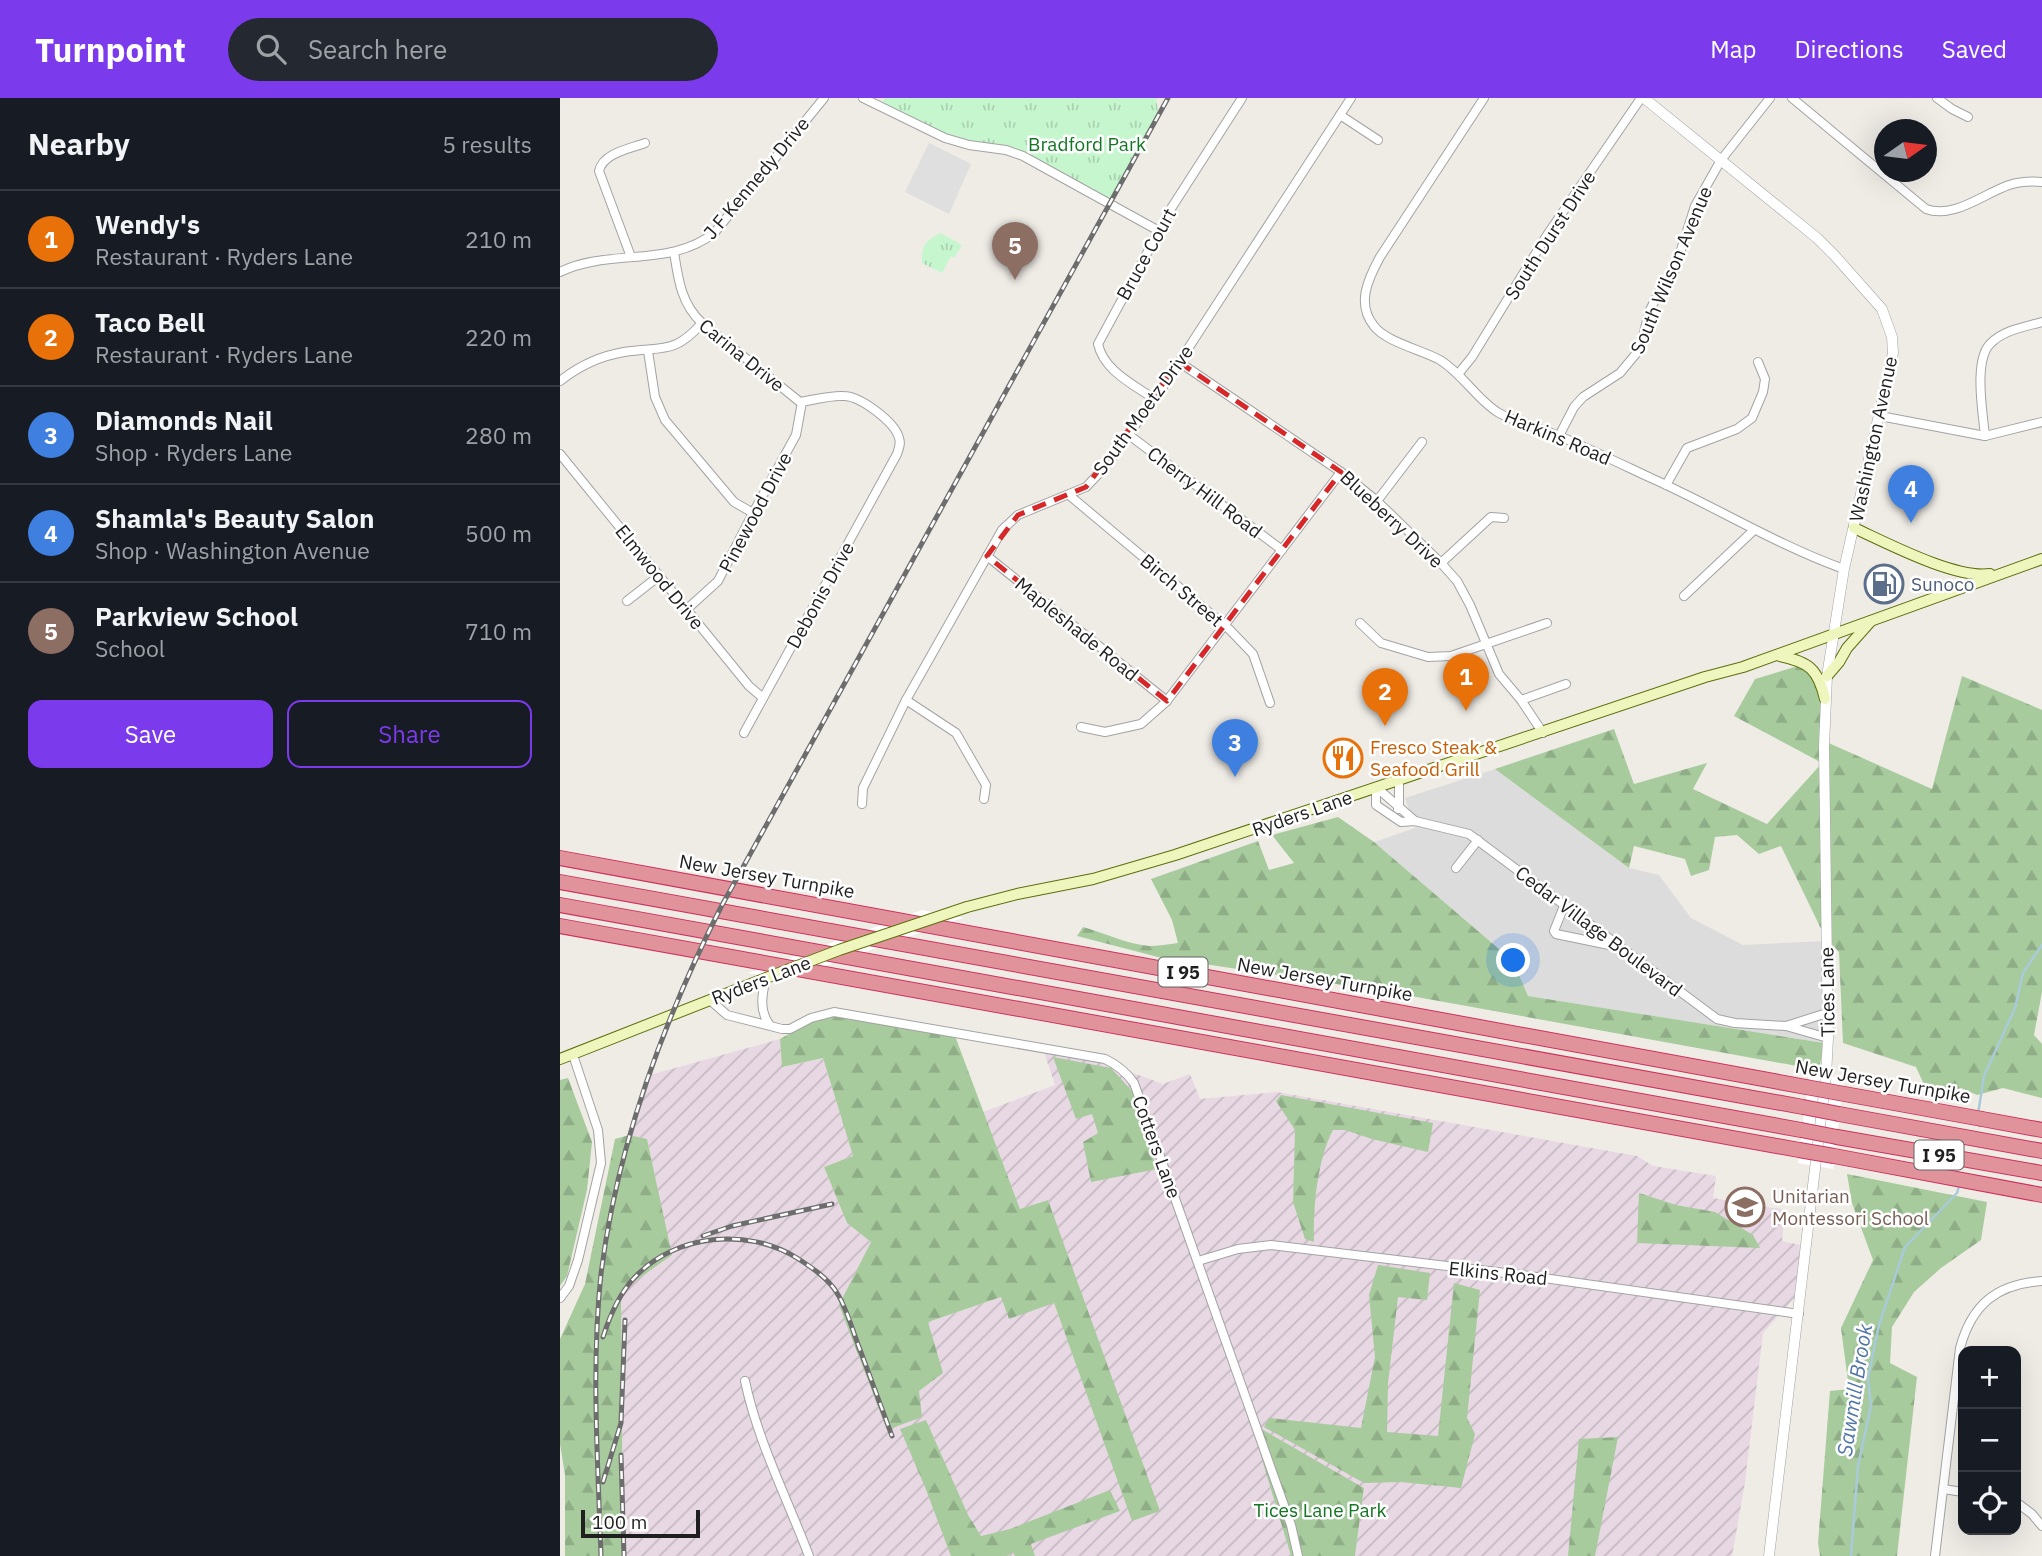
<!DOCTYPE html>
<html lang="en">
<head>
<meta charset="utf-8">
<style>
	:root { --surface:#171b24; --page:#242831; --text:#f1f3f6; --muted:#9ea1a6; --line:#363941; --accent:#7c3aed }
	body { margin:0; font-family:"IBM Plex Sans",sans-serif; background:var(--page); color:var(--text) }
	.controls { position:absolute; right:21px; bottom:21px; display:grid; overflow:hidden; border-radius:14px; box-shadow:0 7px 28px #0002 }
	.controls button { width:63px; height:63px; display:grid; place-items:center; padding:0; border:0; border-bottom:2px solid var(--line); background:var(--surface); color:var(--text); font:35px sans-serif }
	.compass { position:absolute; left:1314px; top:21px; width:63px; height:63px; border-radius:50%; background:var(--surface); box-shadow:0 7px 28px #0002; rotate:76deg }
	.scale { position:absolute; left:21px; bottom:18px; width:119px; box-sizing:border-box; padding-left:7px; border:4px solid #1f1f1f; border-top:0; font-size:19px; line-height:24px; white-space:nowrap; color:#1f1f1f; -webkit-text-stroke:5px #fff; paint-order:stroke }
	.you { position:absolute; left:954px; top:863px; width:24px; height:24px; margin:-18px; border:5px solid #fff; border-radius:50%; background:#1a73e8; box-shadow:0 0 0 10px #1a73e833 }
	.badge { display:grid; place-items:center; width:46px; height:46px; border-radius:50%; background:var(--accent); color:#fff; font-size:23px; font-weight:700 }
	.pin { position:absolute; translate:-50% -58px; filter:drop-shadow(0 2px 4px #0008) }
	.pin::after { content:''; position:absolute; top:37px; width:24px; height:21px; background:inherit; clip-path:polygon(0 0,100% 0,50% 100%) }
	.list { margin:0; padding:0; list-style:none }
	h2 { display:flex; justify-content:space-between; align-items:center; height:91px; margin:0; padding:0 28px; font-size:30px }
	h2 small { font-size:23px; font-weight:400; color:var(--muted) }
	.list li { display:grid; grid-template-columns:46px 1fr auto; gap:21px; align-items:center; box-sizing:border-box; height:98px; padding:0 28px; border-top:2px solid var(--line) }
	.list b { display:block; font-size:26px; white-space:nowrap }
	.list p { margin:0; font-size:23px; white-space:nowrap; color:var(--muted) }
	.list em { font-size:23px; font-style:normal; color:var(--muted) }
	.actions { display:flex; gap:14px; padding:21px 28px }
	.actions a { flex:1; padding:16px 0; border:2px solid var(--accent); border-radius:14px; text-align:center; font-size:24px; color:var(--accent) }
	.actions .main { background:var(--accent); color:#fff }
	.icon { flex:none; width:38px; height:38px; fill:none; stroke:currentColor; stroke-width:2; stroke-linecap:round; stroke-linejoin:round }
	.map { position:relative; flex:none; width:1482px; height:1458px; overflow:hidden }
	header { display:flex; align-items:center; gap:42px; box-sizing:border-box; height:98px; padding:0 35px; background:var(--accent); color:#fff }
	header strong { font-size:33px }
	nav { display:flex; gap:38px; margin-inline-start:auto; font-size:24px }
	.search { width:490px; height:63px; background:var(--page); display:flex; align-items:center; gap:18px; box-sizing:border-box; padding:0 24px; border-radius:38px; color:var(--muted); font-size:26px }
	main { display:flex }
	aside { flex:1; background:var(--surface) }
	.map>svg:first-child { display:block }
	.residential { fill:#dddcdc }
	.industrial { fill:url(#industrial-furrows) }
	.forest { fill:url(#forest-firs) }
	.park { fill:url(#park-tufts) }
	.parking { fill:#dfdfdf }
	.pier { fill:#fff }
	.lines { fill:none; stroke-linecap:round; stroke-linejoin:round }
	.stream { stroke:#a9cbd9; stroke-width:2.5 }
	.minor-casing { stroke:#a3a3a3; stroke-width:10 }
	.tertiary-casing { stroke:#a3a3a3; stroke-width:11 }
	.secondary-casing { stroke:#5d6f0d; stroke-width:12 }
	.motorway-casing { stroke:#ce315b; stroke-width:16 }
	.minor { stroke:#fff; stroke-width:8 }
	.tertiary { stroke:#fff; stroke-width:10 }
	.secondary { stroke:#eef5bd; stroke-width:10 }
	.motorway { stroke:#e1939c; stroke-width:14 }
	.rail-casing { stroke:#6d6d6d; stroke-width:5 }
	.rail { stroke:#fff; stroke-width:2.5; stroke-dasharray:8; stroke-linecap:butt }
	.secondary-bridge-casing { stroke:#5d6f0d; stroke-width:12; stroke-linecap:butt }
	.motorway-bridge-casing { stroke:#ce315b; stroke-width:16; stroke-linecap:butt }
	.secondary-bridge { stroke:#eef5bd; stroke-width:10 }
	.motorway-bridge { stroke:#e1939c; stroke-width:14 }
	.marked { fill:none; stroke:#d62828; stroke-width:5; stroke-dasharray:14 9; stroke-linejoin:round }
	.labels { text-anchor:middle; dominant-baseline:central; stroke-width:5; stroke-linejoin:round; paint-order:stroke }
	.shield { fill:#fff; stroke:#626262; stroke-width:2 }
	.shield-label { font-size:18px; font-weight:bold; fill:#1f1f1f }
	.park-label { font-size:19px; fill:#137623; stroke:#fff }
	.street-label { font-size:19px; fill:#1f1f1f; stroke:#fff }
	.service-label { font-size:19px; fill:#4e5e75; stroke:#fff; text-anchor:start }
	.food-label { font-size:19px; fill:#c56008; stroke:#fff; text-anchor:start }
	.education-label { font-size:19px; fill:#785e54; stroke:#fff; text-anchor:start }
	.water-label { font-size:21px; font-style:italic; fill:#5276a8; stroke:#fff }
</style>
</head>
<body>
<header>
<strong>Turnpoint</strong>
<div class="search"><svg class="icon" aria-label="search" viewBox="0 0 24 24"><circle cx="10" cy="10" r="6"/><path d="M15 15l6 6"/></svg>Search here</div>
<nav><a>Map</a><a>Directions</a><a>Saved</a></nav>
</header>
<main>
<aside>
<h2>Nearby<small>5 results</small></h2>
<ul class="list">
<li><span class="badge" style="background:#e8710a">1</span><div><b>Wendy's</b><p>Restaurant · Ryders Lane</p></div><em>210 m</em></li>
<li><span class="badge" style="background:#e8710a">2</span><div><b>Taco Bell</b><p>Restaurant · Ryders Lane</p></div><em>220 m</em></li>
<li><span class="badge" style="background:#3f7fe0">3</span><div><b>Diamonds Nail</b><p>Shop · Ryders Lane</p></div><em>280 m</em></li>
<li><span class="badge" style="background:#3f7fe0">4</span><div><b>Shamla's Beauty Salon</b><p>Shop · Washington Avenue</p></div><em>500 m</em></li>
<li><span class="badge" style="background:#8d6e63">5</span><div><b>Parkview School</b><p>School</p></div><em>710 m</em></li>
</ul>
<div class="actions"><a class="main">Save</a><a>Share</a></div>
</aside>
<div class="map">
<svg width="1482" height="1458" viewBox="0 0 1482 1458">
	<defs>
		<pattern id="industrial-furrows" width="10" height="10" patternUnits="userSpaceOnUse" patternTransform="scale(1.75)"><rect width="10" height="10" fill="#e7d8e3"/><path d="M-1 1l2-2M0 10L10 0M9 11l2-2" fill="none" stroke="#c6b9c2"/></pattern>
		<pattern id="forest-firs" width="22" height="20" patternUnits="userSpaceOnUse" patternTransform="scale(1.75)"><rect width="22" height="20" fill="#a7cb9d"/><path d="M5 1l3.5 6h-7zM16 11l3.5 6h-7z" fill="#8fae87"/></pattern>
		<pattern id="park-tufts" width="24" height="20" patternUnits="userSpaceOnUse" patternTransform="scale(1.75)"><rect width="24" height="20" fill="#c6f6cd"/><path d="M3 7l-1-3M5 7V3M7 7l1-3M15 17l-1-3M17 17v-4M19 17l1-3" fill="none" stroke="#aad2b0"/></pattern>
	</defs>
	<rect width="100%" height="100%" fill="#efece6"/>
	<path class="residential" d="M935,671l134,99 30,7 32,43 52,27 82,-4 -1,102 -296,-47 -15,-35 -139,-119 41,-14 -10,-30z"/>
	<path class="industrial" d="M220,941l2,28 41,-9 30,98 -29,11 23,56 24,19 -10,21 58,128 9,-69 73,-25 53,6 79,218 -85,-321 -28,9 -37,-97 72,-27 -11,-33 62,11 57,21 27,-10 10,25 77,-7 360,64 16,10 63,10 -3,22 72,12 -3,31 23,5 -6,47 -36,40 -18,149 -13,74h-377l9,-68 -112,-64 39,132h-668l-2,-265 50,-36 -24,-116 -18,-4 21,-60z"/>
	<g class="forest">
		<path d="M1241,567l23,25 -2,50 110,49 30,-113 80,34v282l-8,43 8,9v54l-39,-10 -26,7 -16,-7 -21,5 -13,-2 -11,-24 -73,-24 -4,-91 -14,-15 -44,-91 -22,8 -22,-19 -22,2 -6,33 -18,6 -6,-17 -51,-13 -5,22 -134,-99 119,-40 20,55 73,-21 -14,26 74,35 55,-61 -88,-47 21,-37z"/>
		<path d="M778,719l36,25 139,119 15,35 296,47 -5,27 -430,-78 -231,-35 -81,-21 6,-9c22,6 43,17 66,19 9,0 20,-2 29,-3l-6,-23 -21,-41 107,-38 11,29 25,-7 -22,-28z"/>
		<path d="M266,915l129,23 65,173 28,-9 112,311 -28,10 -78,-218 -45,16 -8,-22 -73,25 15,51 -24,18 3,26 -35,13 -48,-125 32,-63 -24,-19 -23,-56 29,-11 -30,-98 -41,9 -2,-28z"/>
		<path d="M493,959l58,11 21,23 25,78 -66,13 -8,-40 15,-9 -6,-19 -16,5z"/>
		<path d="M8,980l24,64 -5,48 -20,86 -7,10v-206z"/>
		<path d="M721,997l152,28 -5,29 -56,-13 -27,-9h-12c-16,30 -20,78 -19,112l-9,-3 -12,-37 2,-72 -19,-29z"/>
		<path d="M69,1037l18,4 25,116 -51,36 2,265h-58v-81l-5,-31v-105l25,-55 30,-145z"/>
		<path d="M1287,1076l140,28 -6,38 -40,28 -27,24 -22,35 -2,36 27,14 -20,179h-77l-2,-13 12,-152 19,-2 -8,-61 32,-68 -21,-57z"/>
		<path d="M1079,1095l37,12 39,7 38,23 7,13 -123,-5z"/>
		<path d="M818,1167l52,8 -3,27 -29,-3 -10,86 -1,49 51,4 16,-153 26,7 -13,128 8,16 -14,54 -60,-6 -37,1 -100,-56 5,-9 92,10 14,-71 -6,-62z"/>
		<path d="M366,1322l42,95 13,21 29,-7 100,-39 10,21 -89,33 4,12h-20l-2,-4 -6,4h-56l-26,-69 -25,-58z"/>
		<path d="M691,1325l113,65 -9,68h-64z"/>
		<path d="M1058,1339l-23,119h-27l11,-117z"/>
	</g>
	<g class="park">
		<path d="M325,0h271l2,13 -52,95 -97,-53 -61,-10 -30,-19 -40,-15z"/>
		<path d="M381,135l21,12 -8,13 -3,-2 -9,17 -20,-10c-1,-17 3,-23 19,-30z"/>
	</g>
	<path class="parking" d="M369,45l42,21 -22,50 -44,-22z"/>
	<g class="pier">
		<path d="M362,812l41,8 -179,62 -36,-7z"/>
		<path d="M1249,974l35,7 -11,90 -35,-6z"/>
	</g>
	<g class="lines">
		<g class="stream">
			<path d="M1418,1016l6,-38 31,-68 8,-35 19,-28"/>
			<path d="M1291,1458l7,-90 13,-60 -3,-28 11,-53 26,-78 52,-54 2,-7"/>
		</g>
		<defs>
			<g id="minor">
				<path d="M303,0l82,40 24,7 37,5 17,6 136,75"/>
				<path d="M924,0l-104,159c-12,22 -24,47 -6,69 12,16 48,24 66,34 24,15 37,40 59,53 18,10 41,15 60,23 31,13 62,28 92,42 65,29 126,67 193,91"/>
				<path d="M1232,0l134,111c28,10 57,-15 83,-24 10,-3 22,-4 33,-3"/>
				<path d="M1377,0l15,11 16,8"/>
				<path d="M780,17l38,25"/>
				<path d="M114,154c4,26 7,52 28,71l98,79c14,-2 30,-7 44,-6 16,0 51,26 55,42 2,6 0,10 -2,16l-153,279"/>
				<path d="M71,159l-32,-86c4,-18 30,-22 46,-28"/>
				<path d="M0,174c48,-24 112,-4 155,-40l109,-134"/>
				<path d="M88,253l7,46 10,23 69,82 19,11"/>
				<path d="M619,264l162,110 36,29 64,62 16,18 13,24 29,69 22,26 22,33"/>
				<path d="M899,275l13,-16 75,-122 94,-137"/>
				<path d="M0,283c19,-15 40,-25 64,-29 38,-6 50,3 78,-29"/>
				<path d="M594,301c-21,-15 -50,-28 -56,-55l74,-137 70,-109"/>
				<path d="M1320,318l105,20 57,-14"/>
				<path d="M569,337l153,115"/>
				<path d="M999,338l15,-29 9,-10 37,-24 20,-24 9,-37 9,-18 16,-22 21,-66 26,-46 49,-62"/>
				<path d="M1425,338c-2,-22 -12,-77 6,-93 13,-13 33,-16 51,-21"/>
				<path d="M0,356l189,232 14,12"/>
				<path d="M1106,387l21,-37 50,-19 15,-11 11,-26 2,-13 -7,-17"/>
				<path d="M509,397l160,134 24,25 17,49"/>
				<path d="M817,403l45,-59"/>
				<path d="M427,458l180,145"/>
				<path d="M881,465l50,-46 13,1"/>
				<path d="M1124,498l70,-66"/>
				<path d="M67,503l32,-25"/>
				<path d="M126,512l32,-29 35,-68 43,-78 6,-33"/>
				<path d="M800,525l21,20 47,14 23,-1 96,-33"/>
				<path d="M346,602l50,33 30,52 -2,14"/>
				<path d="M961,602l45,-16"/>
				<path d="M521,629l24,5 36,-8 25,-22 175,-230"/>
				<path d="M839,682v27l16,14"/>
				<path d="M816,689v18l25,17 14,-1 54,13 248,185 18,4 51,3"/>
				<path d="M816,689l23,20 -1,2"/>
				<path d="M302,706l1,-16 43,-88 96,-170 16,-15 68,-28 19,-20 60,-83 186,-286"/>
				<path d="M896,770l22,-28"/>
				<path d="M1004,808l-10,25 2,3 63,13"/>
				<path d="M206,880c-4,16 -7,32 3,46"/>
				<path d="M150,902l17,15 55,14h8l21,-11 23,-6 271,47c13,6 21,13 29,24l157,442 7,31"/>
				<path d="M1267,915l-41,13 42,12"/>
				<path d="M638,1163l40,-12 33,-4 251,30 277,39"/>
				<path d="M0,1200l9,-12 9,-26 23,-97 -3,-33 -25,-75"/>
				<path d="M185,1283c13,61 42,117 64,175"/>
				<path d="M1383,1391l20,3"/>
				<path d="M1456,1404l16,12 10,12"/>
				<path d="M1375,1458l25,-208c12,-44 37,-64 82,-67"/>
			</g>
			<path id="tertiary" d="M1084,0l173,140 18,18 47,53 10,28 1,16 -49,216 -17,107 -3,70 4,292 -2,38 -57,480"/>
			<g id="secondary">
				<path d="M1294,430c33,15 101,51 136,46"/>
				<path d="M1220,558c29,6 38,13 45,43"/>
				<path d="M1267,578l12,-14 8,-14 24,-27"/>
				<path d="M407,809l50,-13 76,-15 82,-24 530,-178 38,-10 299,-108"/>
				<path d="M0,961l206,-81"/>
			</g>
			<g id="motorway">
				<path d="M0,760l1246,229"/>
				<path d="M0,784l1243,225"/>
				<path d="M0,807l1241,225"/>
				<path d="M0,828l1239,224"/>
				<path d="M1279,1016l203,37"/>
				<path d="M1422,1021l60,11"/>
				<path d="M1277,1039l205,36"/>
				<path d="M1274,1058l208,39"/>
			</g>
		</defs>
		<use href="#minor" class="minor-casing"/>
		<use href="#tertiary" class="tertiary-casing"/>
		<use href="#secondary" class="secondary-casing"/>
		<use href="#motorway" class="motorway-casing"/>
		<use href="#minor" class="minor"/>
		<use href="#tertiary" class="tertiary"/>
		<use href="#secondary" class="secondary"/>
		<use href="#motorway" class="motorway"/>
		<defs>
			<g id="rail">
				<path d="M143,1138l29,-10 100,-22"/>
				<path d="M43,1239c7,-22 16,-43 32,-60 41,-43 112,-50 162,-19 14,9 31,20 40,35 10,16 15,36 22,54 11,29 22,59 33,89"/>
				<path d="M61,1357l3,101"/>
				<path d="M43,1384l18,-59 4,-103"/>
				<path d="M41,1458c-3,-93 -10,-189 0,-282 16,-129 62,-252 120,-367l447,-809"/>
			</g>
		</defs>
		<use href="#rail" class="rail-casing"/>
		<use href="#rail" class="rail"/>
		<defs>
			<path id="secondary-bridge" d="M206,880l73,-28 128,-43"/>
			<g id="motorway-bridge">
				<path d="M1246,989l176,32"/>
				<path d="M1243,1009l36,7"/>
				<path d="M1241,1032l36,7"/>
				<path d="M1239,1052l35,6"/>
			</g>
		</defs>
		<use href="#secondary-bridge" class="secondary-bridge-casing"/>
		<use href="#motorway-bridge" class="motorway-bridge-casing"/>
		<use href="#secondary-bridge" class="secondary-bridge"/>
		<use href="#motorway-bridge" class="motorway-bridge"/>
	</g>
	<path class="marked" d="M619,264l162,110 -174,229 -180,-145 31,-41 68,-28z"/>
	<defs>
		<symbol id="fuel-ring" viewBox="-11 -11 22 22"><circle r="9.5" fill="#fff" stroke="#5c6f8a" stroke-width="1.5"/><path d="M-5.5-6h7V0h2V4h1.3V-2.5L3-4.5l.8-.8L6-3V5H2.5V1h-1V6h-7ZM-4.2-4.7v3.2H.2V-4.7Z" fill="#5c6f8a"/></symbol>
		<symbol id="restaurant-ring" viewBox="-11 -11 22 22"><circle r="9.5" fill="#fff" stroke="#e8710a" stroke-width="1.5"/><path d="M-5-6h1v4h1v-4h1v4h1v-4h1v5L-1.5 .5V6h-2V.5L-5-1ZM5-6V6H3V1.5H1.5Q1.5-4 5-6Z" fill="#e8710a"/></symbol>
		<symbol id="school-ring" viewBox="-11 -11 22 22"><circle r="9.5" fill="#fff" stroke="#8d6e63" stroke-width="1.5"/><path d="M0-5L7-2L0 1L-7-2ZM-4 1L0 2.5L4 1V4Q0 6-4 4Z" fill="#8d6e63"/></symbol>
	</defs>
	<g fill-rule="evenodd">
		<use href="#fuel-ring" x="1302" y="464" width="44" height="44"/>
		<use href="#restaurant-ring" x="761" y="638" width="44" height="44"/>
		<use href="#school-ring" x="1163" y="1087" width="44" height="44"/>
	</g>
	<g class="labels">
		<g class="shield">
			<rect x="598.5" y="859.5" width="49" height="29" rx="5"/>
			<rect x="1354.5" y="1042.5" width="49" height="29" rx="5"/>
		</g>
		<g class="shield-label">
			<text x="623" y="874">I 95</text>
			<text x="1379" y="1057">I 95</text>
		</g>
		<g class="park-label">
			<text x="527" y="46">Bradford Park</text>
			<text x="760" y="1412">Tices Lane Park</text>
		</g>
		<g class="street-label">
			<text transform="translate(196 80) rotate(-50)">J F Kennedy Drive</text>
			<text transform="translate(990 137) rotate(-57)">South Durst Drive</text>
			<text transform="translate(586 156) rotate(-61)">Bruce Court</text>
			<text transform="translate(1111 172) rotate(-67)">South Wilson Avenue</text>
			<text transform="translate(182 257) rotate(39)">Carina Drive</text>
			<text transform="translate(583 312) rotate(-54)">South Moetz Drive</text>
			<text transform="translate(998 339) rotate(23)">Harkins Road</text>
			<text transform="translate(1313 341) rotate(-78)">Washington Avenue</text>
			<text transform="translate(645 394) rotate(37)">Cherry Hill Road</text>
			<text transform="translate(195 414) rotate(-62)">Pinewood Drive</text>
			<text transform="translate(832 421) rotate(43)">Blueberry Drive</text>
			<text transform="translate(100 479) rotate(51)">Elmwood Drive</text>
			<text transform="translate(622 492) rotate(40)">Birch Street</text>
			<text transform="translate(260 497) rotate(-61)">Debonis Drive</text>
			<text transform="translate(517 531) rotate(39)">Mapleshade Road</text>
			<text transform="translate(742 715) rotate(-19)">Ryders Lane</text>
			<text transform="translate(207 778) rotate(10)">New Jersey Turnpike</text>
			<text transform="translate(1039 833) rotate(37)">Cedar Village Boulevard</text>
			<text transform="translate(765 881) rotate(10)">New Jersey Turnpike</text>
			<text transform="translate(201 882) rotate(-21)">Ryders Lane</text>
			<text transform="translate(1267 894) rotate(-91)">Tices Lane</text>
			<text transform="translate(1323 983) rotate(10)">New Jersey Turnpike</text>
			<text transform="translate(597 1049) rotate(70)">Cotters Lane</text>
			<text transform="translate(938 1175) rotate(6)">Elkins Road</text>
		</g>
		<g class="service-label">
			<text x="1351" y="486">Sunoco</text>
		</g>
		<g class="food-label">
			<text x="810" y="649">Fresco Steak &amp;<tspan x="810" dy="22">Seafood Grill</tspan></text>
		</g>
		<g class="education-label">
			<text x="1212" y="1098">Unitarian<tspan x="1212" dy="22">Montessori School</tspan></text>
		</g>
		<g class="water-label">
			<text transform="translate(1294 1292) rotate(-81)">Sawmill Brook</text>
		</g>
	</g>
</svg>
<div class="controls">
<button>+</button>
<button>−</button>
<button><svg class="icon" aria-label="locate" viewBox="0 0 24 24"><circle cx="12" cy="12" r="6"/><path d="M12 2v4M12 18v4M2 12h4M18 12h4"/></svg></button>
</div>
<svg class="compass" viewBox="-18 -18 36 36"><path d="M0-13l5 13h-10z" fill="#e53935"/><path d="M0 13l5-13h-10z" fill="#9ea1a6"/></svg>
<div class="scale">100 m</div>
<div class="you"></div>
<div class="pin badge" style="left:906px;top:613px;background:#e8710a">1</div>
<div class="pin badge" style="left:825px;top:628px;background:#e8710a">2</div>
<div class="pin badge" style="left:675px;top:679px;background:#3f7fe0">3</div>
<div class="pin badge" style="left:1351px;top:425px;background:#3f7fe0">4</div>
<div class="pin badge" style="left:455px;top:182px;background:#8d6e63">5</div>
</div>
</main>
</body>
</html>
